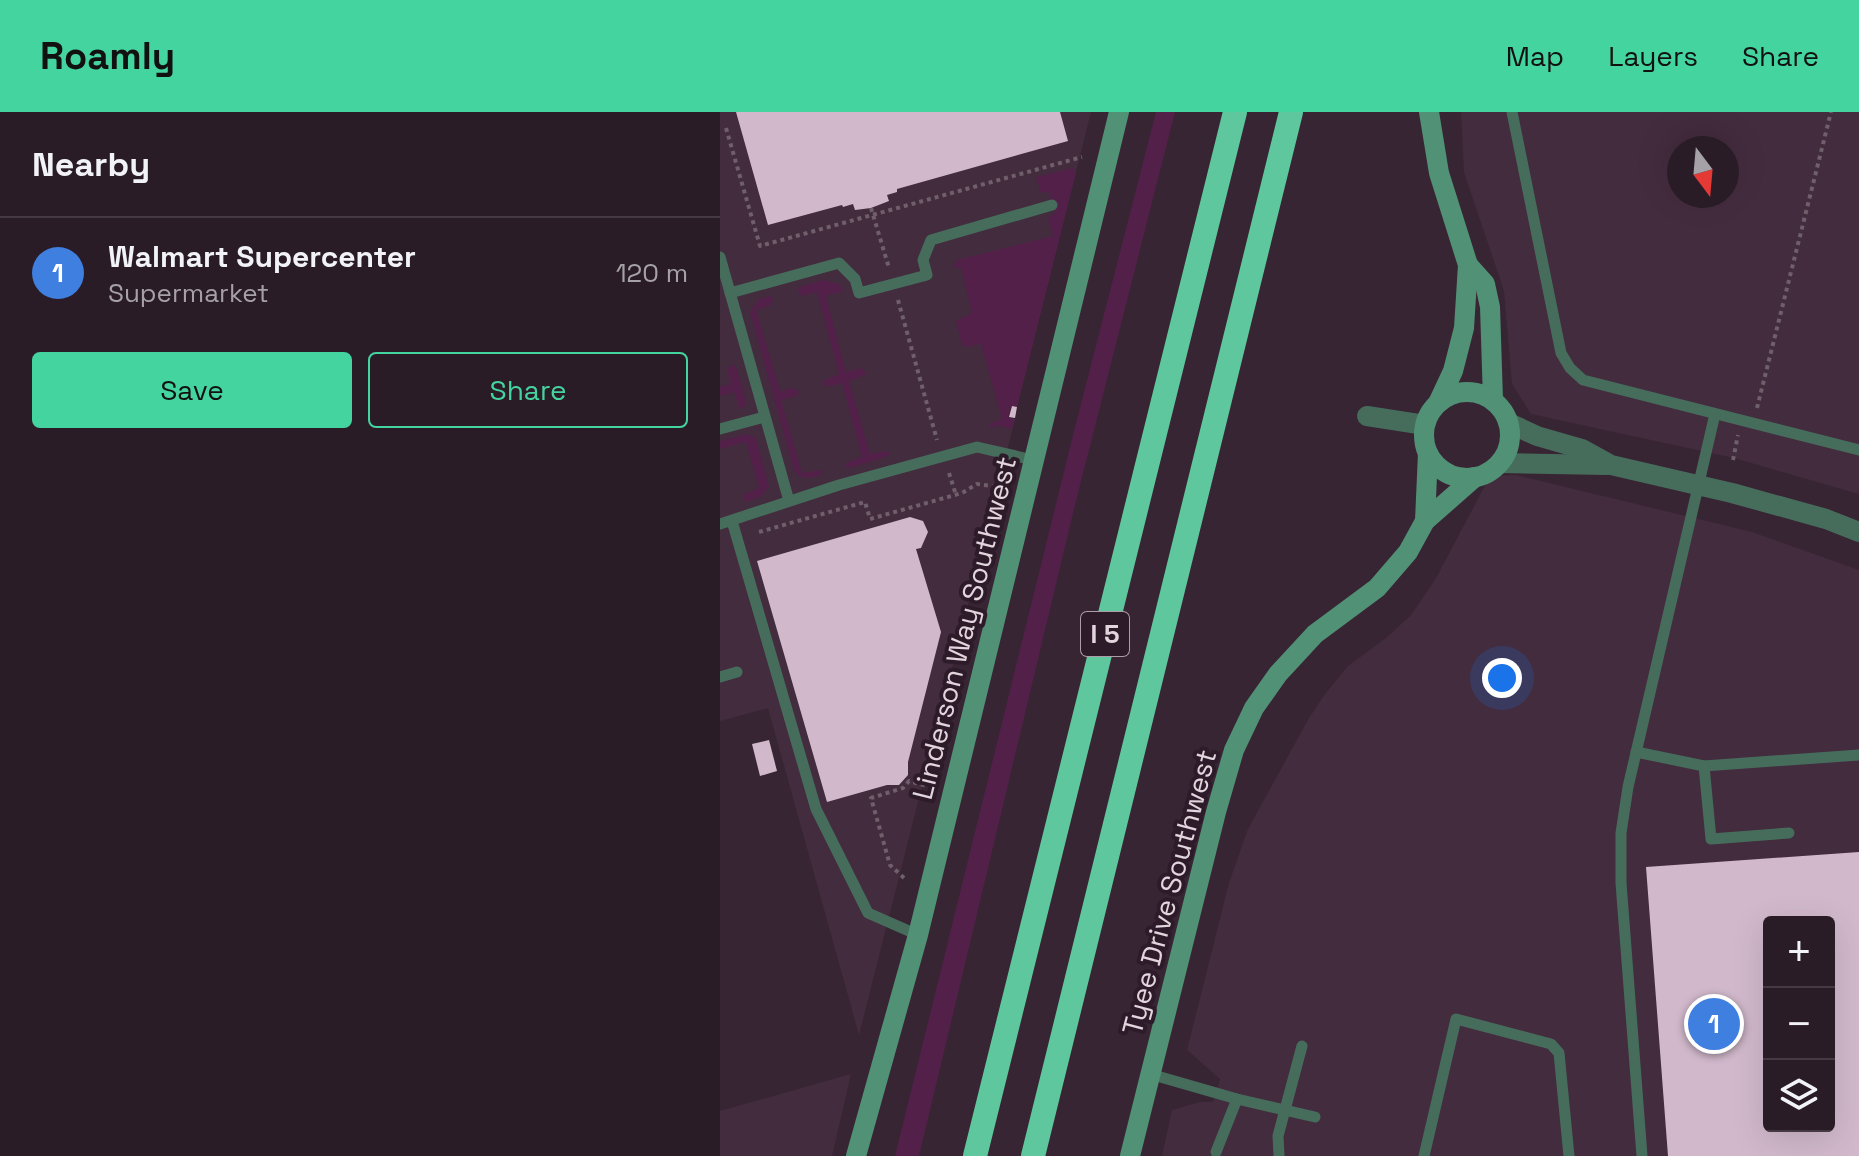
<!DOCTYPE html>
<html lang="en">
<head>
<meta charset="utf-8">
<style>
	:root { --surface:#291c26; --page:#352932; --text:#f1f3f6; --muted:#a5a1a7; --line:#453a43; --accent:#44d4a0 }
	body { margin:0; font-family:"Space Grotesk",sans-serif; background:var(--page); color:var(--text) }
	.controls { position:absolute; right:24px; bottom:24px; display:grid; overflow:hidden; border-radius:8px; box-shadow:0 8px 32px #0002 }
	.controls button { width:72px; height:72px; display:grid; place-items:center; padding:0; border:0; border-bottom:2px solid var(--line); background:var(--surface); color:var(--text); font:40px sans-serif }
	.compass { position:absolute; left:947px; top:24px; width:72px; height:72px; border-radius:50%; background:var(--surface); box-shadow:0 8px 32px #0002; rotate:164deg }
	.you { position:absolute; left:782px; top:566px; width:28px; height:28px; margin:-20px; border:6px solid #fff; border-radius:50%; background:#1a73e8; box-shadow:0 0 0 12px #1a73e833 }
	.badge { display:grid; place-items:center; width:52px; height:52px; border-radius:50%; background:var(--accent); color:#fff; font-size:26px; font-weight:700 }
	.pin { position:absolute; translate:-50% -50%; border:4px solid #fff; box-shadow:0 2px 8px #0006 }
	.list { margin:0; padding:0; list-style:none }
	h2 { display:flex; justify-content:space-between; align-items:center; height:104px; margin:0; padding:0 32px; font-size:34px }
	h2 small { font-size:26px; font-weight:400; color:var(--muted) }
	.list li { display:grid; grid-template-columns:52px 1fr auto; gap:24px; align-items:center; box-sizing:border-box; height:112px; padding:0 32px; border-top:2px solid var(--line) }
	.list b { display:block; font-size:30px; white-space:nowrap }
	.list p { margin:0; font-size:26px; white-space:nowrap; color:var(--muted) }
	.list em { font-size:26px; font-style:normal; color:var(--muted) }
	.actions { display:flex; gap:16px; padding:24px 32px }
	.actions a { flex:1; padding:18px 0; border:2px solid var(--accent); border-radius:8px; text-align:center; font-size:28px; color:var(--accent) }
	.actions .main { background:var(--accent); color:#111 }
	.icon { flex:none; width:44px; height:44px; fill:none; stroke:currentColor; stroke-width:2; stroke-linecap:round; stroke-linejoin:round }
	.map { position:relative; flex:none; width:1139px; height:1044px; overflow:hidden }
	header { display:flex; align-items:center; gap:48px; box-sizing:border-box; height:112px; padding:0 40px; background:var(--accent); color:#111 }
	header strong { font-size:38px }
	nav { display:flex; gap:44px; margin-inline-start:auto; font-size:28px }
	main { display:flex }
	aside { flex:1; background:var(--surface) }
	.map>svg:first-child { display:block }
	.built { fill:#432c3e; fill-rule:evenodd }
	.green { fill:#53204a }
	.building { fill:#d1b9cb; fill-rule:evenodd }
	.lines { fill:none; stroke-linecap:round; stroke-linejoin:round }
	.path { stroke:#6f5f6b; stroke-width:4; stroke-dasharray:4 4; stroke-linecap:butt }
	.lane { stroke:#466d5c; stroke-width:11 }
	.street { stroke:#466d5c; stroke-width:20 }
	.secondary { stroke:#519176; stroke-width:20 }
	.highway { stroke:#5ec79d; stroke-width:24 }
	.labels { text-anchor:middle; dominant-baseline:central; stroke-width:8; stroke-linejoin:round; paint-order:stroke }
	.shield { fill:#2d1b29; stroke:#ac9da8; stroke-width:2 }
	.shield-label { font-size:26px; font-weight:bold; fill:#e2d5de }
	.street-label { font-size:28px; fill:#e2d5de; stroke:#2d1b29 }
</style>
</head>
<body>
<header>
<strong>Roamly</strong>
<nav><a>Map</a><a>Layers</a><a>Share</a></nav>
</header>
<main>
<aside>
<h2>Nearby<small></small></h2>
<ul class="list">
<li><span class="badge" style="background:#3f7fe0">1</span><div><b>Walmart Supercenter</b><p>Supermarket</p></div><em>120 m</em></li>
</ul>
<div class="actions"><a class="main">Save</a><a>Share</a></div>
</aside>
<div class="map">
<svg width="1139" height="1044" viewBox="0 0 1139 1044">
	<rect width="100%" height="100%" fill="#372533"/>
	<g class="built">
		<path d="M0,0h371l-74,295 -6,-1 -3,11 7,2 -156,616 -91,-327 -48,13z"/>
		<path d="M741,0h398v382l-125,-36 -203,-44 -19,-30 -8,-93 -40,-119zM959,36h48v48h-48z"/>
		<path d="M796,363l236,57 107,38v586h-697l10,-46 28,-8h13l7,-23 -33,-29 42,-167 19,-54 61,-111 16,-24 23,-28 38,-28 25,-23 24,-35 55,-104zM1049,810h60v204h-60z"/>
		<path d="M131,962l-19,82h-112v-45z"/>
	</g>
	<g class="green">
		<path d="M436,0h19l-100,393 -156,651h-24l178,-721z"/>
		<path d="M353,56l3,5 -59,234 -6,-1 -3,11 7,2 -3,10 -17,-4 -2,3 -4,-1v-3l13,-5 -21,-75 -15,3 -4,-2 -6,-24 16,-8 -11,-46 -8,1v-2l4,-6 96,-24 -5,-18 7,-5 -6,-21 -8,1 -5,-16z"/>
		<path d="M103,168l16,4 4,7 -17,5 20,76 16,-4 5,6 -18,7 21,73 15,-3 5,2 -2,3 -38,12 -4,-1v-4l16,-6 -20,-74 -15,4 -5,-4 3,-3 14,-6 -22,-82 -15,4 -5,-5 3,-4z"/>
		<path d="M51,184l2,4 -2,5 -15,5 24,81 14,-3 5,4 -2,4 -16,4 21,73 20,-3 -1,5c-12,3 -20,6 -27,-5l-44,-158 9,-13z"/>
		<path d="M13,252l4,5 10,35 -6,5 -2,-1 -5,-16 -14,4v-9l11,-3 -4,-15z"/>
		<path d="M27,322l9,4 13,48 -7,10 -15,6 -4,-4 1,-4 15,-6 -13,-46 -26,7v-8z"/>
	</g>
	<g class="building">
		<path d="M16,0h324l8,29 -171,48v3l-10,3 2,6 -18,7 -16,2 -2,-6 -10,3 -1,-2 -74,20z"/>
		<path d="M292,294l5,1 -2,11 -6,-1z"/>
		<path d="M190,405l13,4 5,11 -7,16 -5,1 25,83 -33,130v13l-9,10h-12l-60,17 -70,-241z"/>
		<path d="M49,628l8,31 -17,5 -8,-32z"/>
		<path d="M1139,740v304h-191l-22,-289zM1049,810h60v204h-60z"/>
	</g>
	<g class="lines">
		<g class="path">
			<path d="M6,16l34,118 322,-89"/>
			<path d="M151,96l18,60"/>
			<path d="M178,188l39,140"/>
			<path d="M1037,296l74,-296"/>
			<path d="M1013,348l5,-25"/>
			<path d="M229,361l7,22"/>
			<path d="M39,420l106,-30 5,17 92,-26 15,-9 23,3"/>
			<path d="M184,766l-14,-13 -19,-67 32,-10 6,-7 18,5"/>
		</g>
		<g class="lane">
			<path d="M792,0l49,241 9,15 13,12 276,70"/>
			<path d="M0,145l69,244"/>
			<path d="M10,181l109,-30 16,16 4,14 68,-18 -4,-15 8,-20 121,-35"/>
			<path d="M0,317l44,-12"/>
			<path d="M12,409l84,288 52,104 50,22"/>
			<path d="M0,412l119,-39 138,-38 56,13"/>
			<path d="M0,565l17,-5"/>
			<path d="M916,640l68,14 155,-11"/>
			<path d="M984,654l7,73 78,-6"/>
			<path d="M430,962l87,25 78,18"/>
			<path d="M496,1040l21,-53"/>
			<path d="M559,1044l-1,-20 24,-90"/>
			<path d="M704,1044l32,-137 95,25 8,9 10,103"/>
			<path d="M922,1044l-21,-273v-50l7,-46 87,-373"/>
		</g>
		<g class="street">
			<path d="M647,304l58,9"/>
			<path d="M789,311l28,13 45,13 29,16 121,28 94,26 33,13"/>
			<path d="M780,351l107,2"/>
		</g>
		<g class="secondary">
			<path d="M709,0l10,61 29,92 -4,63 -11,43 -14,30"/>
			<path d="M748,153l17,19 5,23 3,93"/>
			<circle cx="747" cy="323" r="43"/>
			<path d="M705,409l3,-68"/>
			<path d="M136,1044l62,-221 201,-823"/>
			<path d="M410,1044l86,-344 18,-62 20,-42 24,-34 37,-40 62,-46 31,-36 17,-31 50,-44"/>
		</g>
		<g class="highway">
			<path d="M255,1044l260,-1044"/>
			<path d="M313,1044l258,-1044"/>
		</g>
	</g>
	<g class="labels">
		<rect class="shield" x="361" y="500" width="48" height="44" rx="6"/>
		<g class="shield-label">
			<text x="385" y="522">I 5</text>
		</g>
		<g class="street-label">
			<text transform="translate(244 516) rotate(-76)">Linderson Way Southwest</text>
			<text transform="translate(449 780) rotate(-75)">Tyee Drive Southwest</text>
		</g>
	</g>
</svg>
<div class="controls">
<button>+</button>
<button>−</button>
<button><svg class="icon" aria-label="layers" viewBox="0 0 24 24"><path d="M12 4l9 5-9 5-9-5zM3 14l9 5 9-5"/></svg></button>
</div>
<svg class="compass" viewBox="-18 -18 36 36"><path d="M0-13l5 13h-10z" fill="#e53935"/><path d="M0 13l5-13h-10z" fill="#a5a1a7"/></svg>
<div class="you"></div>
<div class="pin badge" style="left:994px;top:912px;background:#3f7fe0">1</div>
</div>
</main>
</body>
</html>
